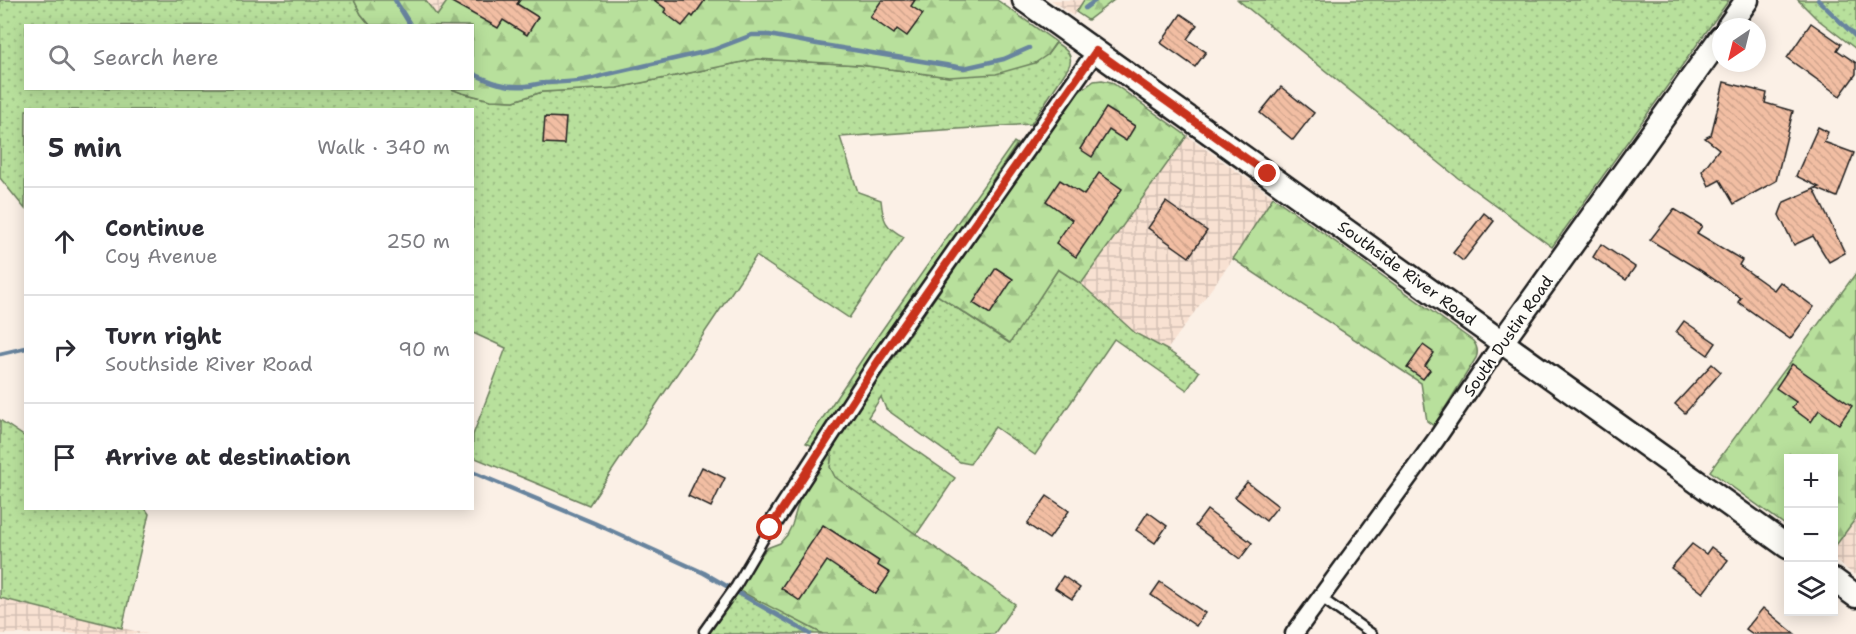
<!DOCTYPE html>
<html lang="en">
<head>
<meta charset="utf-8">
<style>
	:root { --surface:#fff; --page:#f7f7f7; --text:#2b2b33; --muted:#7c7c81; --line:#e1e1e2 }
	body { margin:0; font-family:"Shantell Sans",sans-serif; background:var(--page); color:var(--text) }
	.controls { position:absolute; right:18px; bottom:18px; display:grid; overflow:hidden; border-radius:0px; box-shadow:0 3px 15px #0003 }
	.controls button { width:54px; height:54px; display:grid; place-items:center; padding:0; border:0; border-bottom:2px solid var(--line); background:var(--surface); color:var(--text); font:30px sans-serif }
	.compass { position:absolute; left:1712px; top:18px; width:54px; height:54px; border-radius:50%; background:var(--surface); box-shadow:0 3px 15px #0003; rotate:215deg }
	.stop { position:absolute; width:18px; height:18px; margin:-14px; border:4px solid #c8321e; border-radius:50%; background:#fff }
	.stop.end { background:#c8321e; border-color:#fff; box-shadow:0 2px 6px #0008 }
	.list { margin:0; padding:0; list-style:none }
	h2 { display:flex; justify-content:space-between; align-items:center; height:78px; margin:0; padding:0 24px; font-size:26px }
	h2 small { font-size:20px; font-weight:400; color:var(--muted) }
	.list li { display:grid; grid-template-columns:39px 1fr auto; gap:18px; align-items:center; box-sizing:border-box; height:108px; padding:0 24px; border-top:2px solid var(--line) }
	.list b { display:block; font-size:22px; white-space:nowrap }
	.list p { margin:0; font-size:20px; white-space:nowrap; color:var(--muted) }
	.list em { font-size:20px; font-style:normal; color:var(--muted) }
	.icon { flex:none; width:33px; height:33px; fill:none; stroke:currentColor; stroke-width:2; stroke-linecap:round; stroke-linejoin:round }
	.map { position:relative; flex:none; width:1856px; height:634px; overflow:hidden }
	.search { position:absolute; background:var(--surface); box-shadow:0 3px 15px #0003; left:24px; top:24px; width:450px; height:66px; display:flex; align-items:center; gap:15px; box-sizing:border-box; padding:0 21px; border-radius:0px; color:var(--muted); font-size:22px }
	.panel { position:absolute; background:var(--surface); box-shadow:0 3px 15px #0003; left:24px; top:108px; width:450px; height:402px; border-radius:0px }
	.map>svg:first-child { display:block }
	.industrial { fill:url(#industrial-grid) }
	.grass { fill:url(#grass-dots); stroke:#6a7e5c; stroke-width:1.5 }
	.forest { fill:url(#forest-firs); stroke:#6a7e5c; stroke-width:1.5 }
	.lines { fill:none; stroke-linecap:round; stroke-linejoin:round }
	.stream { stroke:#67849e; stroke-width:4.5 }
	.building { fill:url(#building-back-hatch); stroke:#1c1c1c; stroke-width:1.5 }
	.lane-casing { stroke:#1c1c1c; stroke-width:13 }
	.street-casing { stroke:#1c1c1c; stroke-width:21 }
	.secondary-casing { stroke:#1c1c1c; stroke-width:27 }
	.lane { stroke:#fdfcf7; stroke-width:8 }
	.street { stroke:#fdfcf7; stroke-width:16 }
	.secondary { stroke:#fdfcf7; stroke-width:22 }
	.route { stroke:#c8321e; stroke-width:8 }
	.labels { text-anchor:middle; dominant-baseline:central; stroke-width:4.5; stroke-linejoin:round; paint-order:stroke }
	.street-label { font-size:16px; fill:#1c1c1c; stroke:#fdfcf7 }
</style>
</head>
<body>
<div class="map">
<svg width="1856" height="634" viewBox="0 0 1856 634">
	<defs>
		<pattern id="industrial-grid" width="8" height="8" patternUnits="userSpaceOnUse" patternTransform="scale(1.5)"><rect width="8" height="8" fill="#f8e1d2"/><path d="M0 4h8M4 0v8" fill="none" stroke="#d4c0b4"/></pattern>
		<pattern id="grass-dots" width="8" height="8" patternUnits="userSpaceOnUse" patternTransform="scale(1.5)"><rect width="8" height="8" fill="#b8e09c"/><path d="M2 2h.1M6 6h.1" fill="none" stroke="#9ec086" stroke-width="1.8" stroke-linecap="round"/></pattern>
		<pattern id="forest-firs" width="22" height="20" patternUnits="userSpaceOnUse" patternTransform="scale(1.5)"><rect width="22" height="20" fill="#b8e09c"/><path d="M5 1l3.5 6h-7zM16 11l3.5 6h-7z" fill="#9ec086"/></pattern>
		<pattern id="building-back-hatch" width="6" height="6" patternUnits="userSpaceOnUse" patternTransform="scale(1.5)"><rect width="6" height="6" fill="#f2bea3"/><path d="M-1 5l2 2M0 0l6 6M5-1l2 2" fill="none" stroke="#cfa38c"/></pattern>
	</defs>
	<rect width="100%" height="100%" fill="#fbf0e6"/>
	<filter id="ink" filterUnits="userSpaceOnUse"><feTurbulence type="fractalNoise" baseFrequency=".0167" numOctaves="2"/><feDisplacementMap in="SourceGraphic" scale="12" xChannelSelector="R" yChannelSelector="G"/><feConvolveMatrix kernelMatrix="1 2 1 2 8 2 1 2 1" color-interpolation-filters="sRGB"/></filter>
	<g filter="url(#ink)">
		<g class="industrial">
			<path d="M425,0h23l-11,16z"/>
			<path d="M1051,0h33l-11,16z"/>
			<path d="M1187,136l86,61 -40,62 -66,91 -32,-17 -54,-49z"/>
			<path d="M1856,518v58l-22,-16v-12z"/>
			<path d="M0,598l122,30 26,6h-148z"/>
		</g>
		<g class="grass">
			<path d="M0,0h354l7,14 9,11 -344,1v62h425l11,5 29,7 23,1 28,-9 75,-4 140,-29 103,6 89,12 98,-22 9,-12c10,6 19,13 12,25l-37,56 -191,13 18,55 23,8c2,21 4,27 23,37l-55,81 -93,-62 -167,249 -116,-48v-22l33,-87 -33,-15 -1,-223h-446l-1,99 -25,-31z"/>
			<path d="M1238,0h491l-177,247 -94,-69z"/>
			<path d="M1798,0h58v49l-40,-31z"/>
			<path d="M1058,269l23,15 54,49 32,17 32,22 -12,18 -73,-51 -79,116 -40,-28 -25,37 -10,-2 -74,-53 -5,-12 -13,20 87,61 -39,57 -82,-58 -4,-10 3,-22 104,-150 72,48z"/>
			<path d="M0,420l25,17 1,71h119l4,6 -27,114 -122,-30z"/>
			<path d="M742,591l81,43h-114l29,-42z"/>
		</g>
		<g class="forest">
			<path d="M354,0h71l12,16 11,-16h549l59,42 -9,13 -12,8 -39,11 -47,3 -89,-12 -103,-6 -140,29 -75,4 -28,9 -23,-1 -29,-7 -11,-4 21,-1v-62l-102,-1 -9,-11z"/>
			<path d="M1084,0h30l-26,20 -12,-8z"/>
			<path d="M1102,80l9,2 76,54 -106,148 -23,-15 -48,74 -73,-48 139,-201 18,-13z"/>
			<path d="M1014,142l3,2 -204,302 -7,-3 71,-106z"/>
			<path d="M1273,197l200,144c4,5 6,10 3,17l-42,68 -7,-5 -6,-38 -188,-124z"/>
			<path d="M1856,273v245l-22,30v-90h-46v69l-78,-56z"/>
			<path d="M833,445l-3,22 5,10 180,127 -21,30h-171l-81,-42h-4l20,-33 9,-11 13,-5 7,-8 5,-10 10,-34z"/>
		</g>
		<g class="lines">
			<g class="stream">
				<path d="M395,0l16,26"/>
				<path d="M1818,0l38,37"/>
				<path d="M1085,8l11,-8"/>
				<path d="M472,73c18,9 34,15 54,13 6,0 12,-3 18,-3 21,-1 40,-1 60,-8l109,-25 39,-15h17l48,9 147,24 40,-9 25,-11"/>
				<path d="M0,354l26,-6"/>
				<path d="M472,472l122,51 110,50 106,61"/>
			</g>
		</g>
		<g class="building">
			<path d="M448,0h72l-3,4 21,13 -11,18 -24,-15 -5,8z"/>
			<path d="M654,0h51l-12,17 -2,-2 -9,11 -18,-14 2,-3z"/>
			<path d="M882,0h33l-4,6 12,8 -16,22 -10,-7 -3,5 -24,-17z"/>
			<path d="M1181,14l16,11 -10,14 19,13 -11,15 -34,-24z"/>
			<path d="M1811,23l30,21 -4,6 19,13v11l-16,22 -53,-38z"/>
			<path d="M1724,82l43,11 -2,10 28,8 -17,70 -42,23 -14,-24 -11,6 -7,-15 17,-22 -14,-11 6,-3z"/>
			<path d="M1281,87l33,26 -21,27 -33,-27z"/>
			<path d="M1106,108l29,18 -9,15 -17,-11 -17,27 -12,-8z"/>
			<path d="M545,117l21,1 -2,26 -21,-1z"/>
			<path d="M1818,127l10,5 -4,10 30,11 -17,44 -22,-9 4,-1 -23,-11z"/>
			<path d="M1099,173l23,16 -46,68 -20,-14 16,-23 -26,-19 14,-21 24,15z"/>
			<path d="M1814,189l31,64 -16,9 -16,-26 -19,9 -15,-30 5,-13z"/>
			<path d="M1166,202l41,29 -18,26 -41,-29z"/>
			<path d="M1674,209l28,17 -5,7 45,27 -3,5 35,25 6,-8 34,25 -24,32 -52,-37 3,-4 -38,-26 -53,-32z"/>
			<path d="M1484,213l10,8 -31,40 -10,-8z"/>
			<path d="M1601,244l34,23 -9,13 -33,-23z"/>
			<path d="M996,268l17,11 -23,35 -17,-11z"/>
			<path d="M1684,321l32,22 -8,12 -32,-23z"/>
			<path d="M1423,345l11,8 -9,13 5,4 -7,9 -16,-11z"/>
			<path d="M1712,364l9,8 -36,41 -10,-9z"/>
			<path d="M1792,364l60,42 -13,18 -20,-14 -8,12 -19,-14 4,-6 -20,-14z"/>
			<path d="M702,467l23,11 -14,29 -23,-11z"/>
			<path d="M1247,482l31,24 -12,15 -31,-24z"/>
			<path d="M1047,496l22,15 -20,28 -22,-15z"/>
			<path d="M1207,510l45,33 -12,16 -45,-33z"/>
			<path d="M1148,512l19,14 -12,17 -19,-13z"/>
			<path d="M823,525l56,36 -2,4 13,8 -14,21 -49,-33 -27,40 -19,-13z"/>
			<path d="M1692,544l14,10 5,-7 17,13 -25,33 -32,-25z"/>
			<path d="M1063,576l17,12 -8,11 -17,-11z"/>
			<path d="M1160,582l45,31 -9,13 -45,-31z"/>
			<path d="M1763,608l32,26h-42l-7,-5z"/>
		</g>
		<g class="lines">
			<defs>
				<g id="lane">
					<path d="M1320,597l52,37"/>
					<path d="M704,631l32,-45 34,-58"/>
				</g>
				<g id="street">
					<path d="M770,528l109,-168 217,-309"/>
					<path d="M1294,634l141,-193 67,-99"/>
				</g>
				<g id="secondary">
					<path d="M1024,0l764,547"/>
					<path d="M1728,27l19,-27"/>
					<path d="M1502,342l219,-305"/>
					<path d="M1834,580l22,16"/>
				</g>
			</defs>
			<use href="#lane" class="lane-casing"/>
			<use href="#street" class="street-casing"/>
			<use href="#secondary" class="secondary-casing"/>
			<use href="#lane" class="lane"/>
			<use href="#street" class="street"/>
			<use href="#secondary" class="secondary"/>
		</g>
	</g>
	<g class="lines" filter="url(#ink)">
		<path class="route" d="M770,528l109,-168 217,-309 172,123"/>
	</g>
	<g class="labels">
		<g class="street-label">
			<text transform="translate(1407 273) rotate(36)">Southside River Road</text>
			<text transform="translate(1508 336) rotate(-55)">South Dustin Road</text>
		</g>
	</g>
</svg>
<div class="controls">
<button>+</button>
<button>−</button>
<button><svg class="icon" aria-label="layers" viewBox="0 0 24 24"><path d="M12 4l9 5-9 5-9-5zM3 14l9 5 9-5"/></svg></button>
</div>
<svg class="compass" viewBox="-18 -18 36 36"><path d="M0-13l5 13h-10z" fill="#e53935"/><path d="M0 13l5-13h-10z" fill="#7c7c81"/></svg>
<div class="stop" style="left:770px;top:528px"></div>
<div class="stop end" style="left:1268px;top:174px"></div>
<div class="search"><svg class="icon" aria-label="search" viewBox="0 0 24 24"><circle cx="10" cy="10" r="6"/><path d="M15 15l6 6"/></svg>Search here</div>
<section class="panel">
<h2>5 min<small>Walk · 340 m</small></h2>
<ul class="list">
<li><svg class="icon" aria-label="ahead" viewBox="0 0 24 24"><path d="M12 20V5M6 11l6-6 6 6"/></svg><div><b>Continue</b><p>Coy Avenue</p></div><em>250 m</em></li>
<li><svg class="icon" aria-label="right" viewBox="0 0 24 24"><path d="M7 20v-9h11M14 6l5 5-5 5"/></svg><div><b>Turn right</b><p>Southside River Road</p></div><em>90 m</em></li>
<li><svg class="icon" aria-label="arrive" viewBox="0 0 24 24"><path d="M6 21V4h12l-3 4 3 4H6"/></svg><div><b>Arrive at destination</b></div></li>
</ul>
</section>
</div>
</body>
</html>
